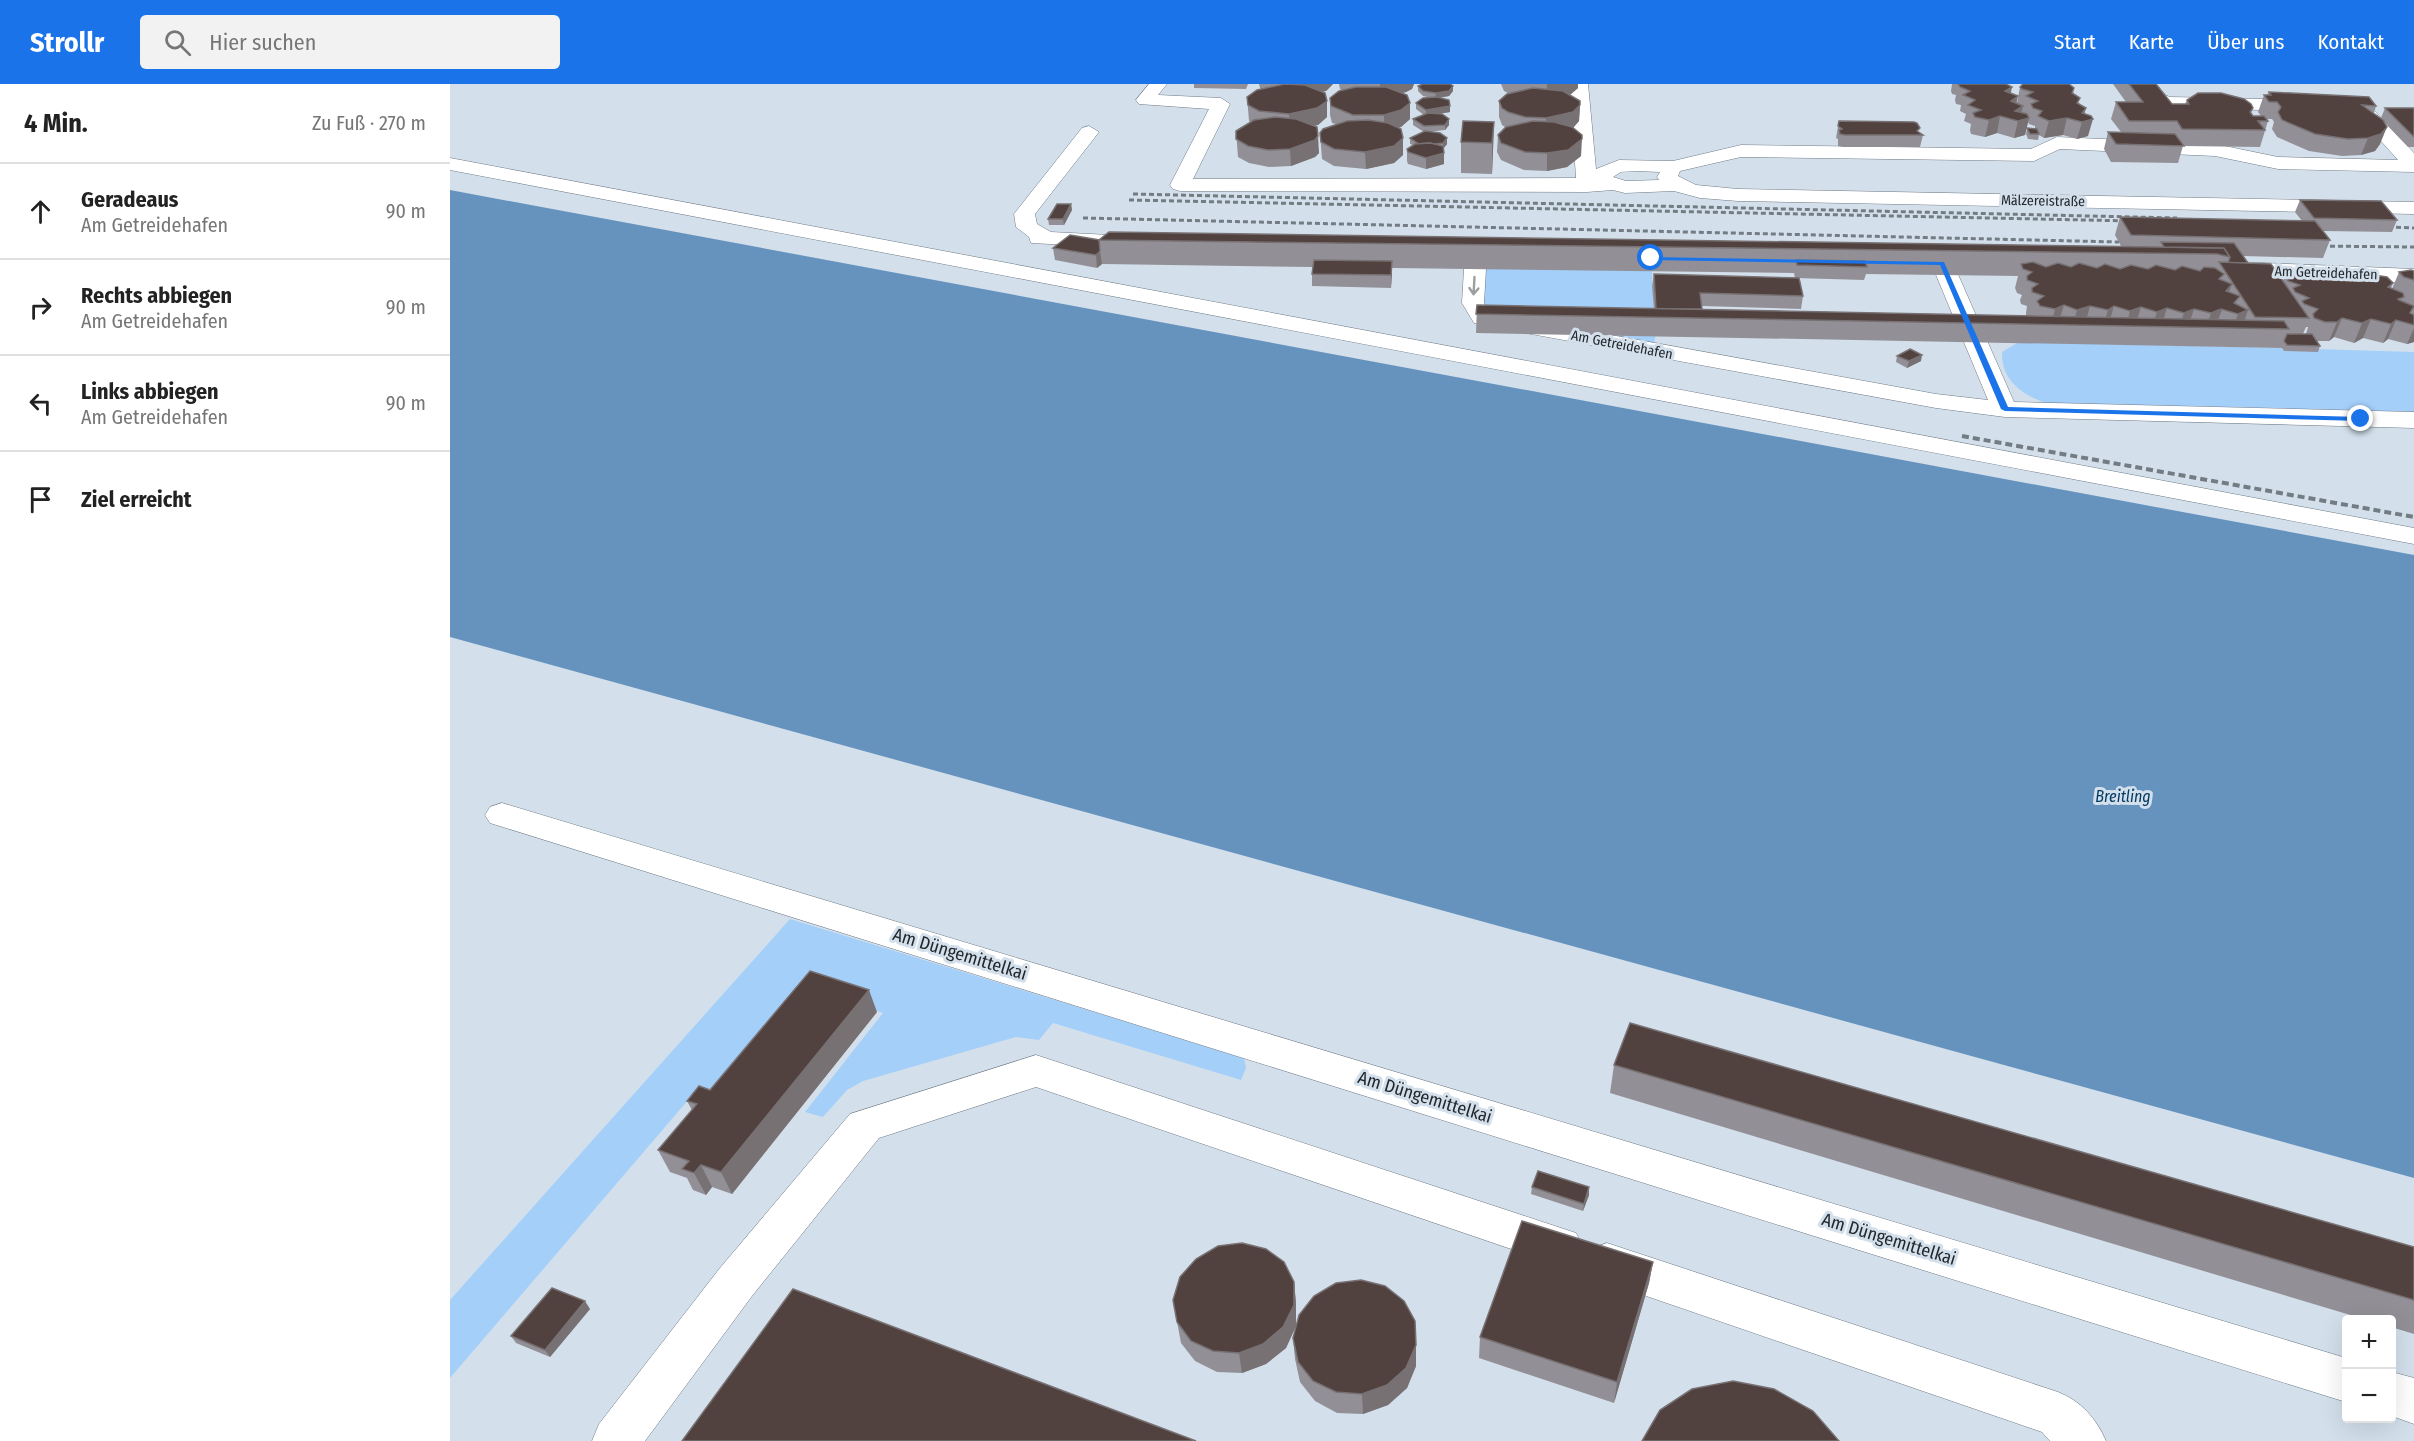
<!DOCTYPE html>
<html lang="de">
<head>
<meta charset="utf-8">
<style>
	:root { --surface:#fff; --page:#f2f2f2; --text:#222; --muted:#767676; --line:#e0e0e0; --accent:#1a73e8 }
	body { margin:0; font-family:"Fira Sans Condensed",sans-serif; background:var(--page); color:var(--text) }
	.controls { position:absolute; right:18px; bottom:18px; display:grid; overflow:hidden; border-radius:6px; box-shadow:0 6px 24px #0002 }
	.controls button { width:54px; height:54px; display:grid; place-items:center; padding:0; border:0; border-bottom:2px solid var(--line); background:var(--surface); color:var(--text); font:30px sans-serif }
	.stop { position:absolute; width:18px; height:18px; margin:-14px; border:4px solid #1a73e8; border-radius:50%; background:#fff }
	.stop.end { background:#1a73e8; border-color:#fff; box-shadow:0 2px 6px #0008 }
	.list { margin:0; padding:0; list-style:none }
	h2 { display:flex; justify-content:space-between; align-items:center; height:78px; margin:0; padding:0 24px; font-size:26px }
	h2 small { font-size:20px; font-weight:400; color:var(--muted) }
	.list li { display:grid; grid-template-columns:39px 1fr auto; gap:18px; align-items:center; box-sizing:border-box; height:96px; padding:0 24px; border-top:2px solid var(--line) }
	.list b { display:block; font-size:22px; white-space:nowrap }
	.list p { margin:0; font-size:20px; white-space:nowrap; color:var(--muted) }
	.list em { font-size:20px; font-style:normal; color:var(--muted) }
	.icon { flex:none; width:33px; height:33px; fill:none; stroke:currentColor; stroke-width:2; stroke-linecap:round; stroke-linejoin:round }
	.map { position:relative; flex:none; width:1964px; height:1357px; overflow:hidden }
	header { display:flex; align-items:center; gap:36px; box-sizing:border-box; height:84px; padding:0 30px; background:var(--accent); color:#fff }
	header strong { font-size:28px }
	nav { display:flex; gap:33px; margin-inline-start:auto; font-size:21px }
	.search { width:420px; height:54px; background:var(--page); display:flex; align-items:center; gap:15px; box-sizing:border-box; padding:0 21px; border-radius:6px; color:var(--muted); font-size:22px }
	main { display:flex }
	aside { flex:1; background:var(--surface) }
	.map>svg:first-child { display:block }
	.green { fill:#a4cff9 }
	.water { fill:#6693be }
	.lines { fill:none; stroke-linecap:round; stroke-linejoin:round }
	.minor-casing { stroke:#6f7a86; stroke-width:1 }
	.minor { fill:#fff; fill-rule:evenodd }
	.rail-far1 { stroke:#737b83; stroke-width:3; stroke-dasharray:5 3; stroke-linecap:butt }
	.rail { stroke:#737b83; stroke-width:4; stroke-dasharray:7 4; stroke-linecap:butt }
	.wall { fill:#929096; fill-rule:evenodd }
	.shaded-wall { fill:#787173 }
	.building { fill:#51413f; stroke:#787173; stroke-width:1.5 }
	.oneway { stroke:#9c9ea0 }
	.route { fill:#1a73e8 }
	.labels { text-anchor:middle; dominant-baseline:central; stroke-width:6; stroke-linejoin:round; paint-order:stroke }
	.far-street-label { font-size:14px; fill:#22272c; stroke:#d3e0ec }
	.water-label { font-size:16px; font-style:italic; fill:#023a63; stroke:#d3e0ec }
	.near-street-label { font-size:18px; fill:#22272c; stroke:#d3e0ec }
</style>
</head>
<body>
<header>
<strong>Strollr</strong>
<div class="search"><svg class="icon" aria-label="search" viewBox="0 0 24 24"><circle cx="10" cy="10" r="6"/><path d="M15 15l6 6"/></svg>Hier suchen</div>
<nav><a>Start</a><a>Karte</a><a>Über uns</a><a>Kontakt</a></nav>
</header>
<main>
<aside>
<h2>4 Min.<small>Zu Fuß · 270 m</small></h2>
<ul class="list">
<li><svg class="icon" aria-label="ahead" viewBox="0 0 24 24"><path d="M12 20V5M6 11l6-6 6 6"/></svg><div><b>Geradeaus</b><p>Am Getreidehafen</p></div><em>90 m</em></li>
<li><svg class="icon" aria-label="right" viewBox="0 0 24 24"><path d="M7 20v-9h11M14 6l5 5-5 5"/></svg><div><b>Rechts abbiegen</b><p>Am Getreidehafen</p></div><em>90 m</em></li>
<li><svg class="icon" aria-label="left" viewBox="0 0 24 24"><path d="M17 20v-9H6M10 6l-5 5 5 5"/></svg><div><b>Links abbiegen</b><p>Am Getreidehafen</p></div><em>90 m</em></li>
<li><svg class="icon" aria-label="arrive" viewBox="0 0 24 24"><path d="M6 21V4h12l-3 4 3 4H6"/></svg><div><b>Ziel erreicht</b></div></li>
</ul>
</aside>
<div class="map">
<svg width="1964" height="1357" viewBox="0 0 1964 1357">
	<rect width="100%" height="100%" fill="#d3e0ec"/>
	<g class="green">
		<path d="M1026,168l175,6 5,76 -4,17 -170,-33z"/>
		<path d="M1581,258l251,6 2,3 31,-2 99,3v63l-361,-10c-26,-7 -52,-22 -51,-53l15,-9z"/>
		<path d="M340,835l454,139 2,10 -5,12 -188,-57 -14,17 -23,-3 -153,44 -16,9 -24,27 -18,-5 78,-99 -64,-23 -99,117 -31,-8 -239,279v-78z"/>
	</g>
	<path class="water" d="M0,106l1964,365v623l-1964,-541z"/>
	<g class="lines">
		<defs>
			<g id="minor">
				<path d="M699,0h18l-9,11 63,3 9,6 -37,75 383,-1 -6,-94h18l8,85 23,-9 54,1 68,-16 290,4 26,-12 158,7 63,13 120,3 -43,-48 -186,-4 -16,-5 -15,-19h18l9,11 5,2 190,4 7,2 47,50v19l-136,-3 -63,-13 -155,-7 -26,12 -293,-4 -61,14 -2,5 18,9 42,4 676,13v12l-676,-13 -38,-3 -26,-7 -49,2 -12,-3 -26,2 -407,-1 -7,-2 -3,-4 39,-76 -70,-5 -3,-4zM1187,87l23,1 -3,5 2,3 -33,1 -13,-4 8,-5z"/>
				<path d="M639,42l10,6 -64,82 2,10 14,8 59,3 8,1 3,5 -3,5 -8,1 -79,-4 -2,-6 -13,-10 -2,-13 68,-86z"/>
				<path d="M0,74l1964,370v16l-1964,-374z"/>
				<path d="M1026,161l8,2 3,5 -3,51 6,10 446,81 52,6 -54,-130 -31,-2 -3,-5 3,-5c14,-3 33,-3 47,0l3,5 61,139 400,10v16l-409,-11 -69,-9 -454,-83 -8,-2 -12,-20 3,-51 3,-5z"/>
				<path d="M1789,178l175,7v14l-183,-9 -3,-5 3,-5z"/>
				<path d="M52,719l1844,555v44l-1856,-579 -5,-8 5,-8z"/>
				<path d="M586,971l525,173 15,5 7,14 -7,14 -15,5 -525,-179 -157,51 -127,158 -107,145h-53l7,-17 121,-156 130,-154z"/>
				<path d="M1157,1159l451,149c23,9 38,26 48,49h-56l-8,-9 -451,-155 -6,-14 6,-14z"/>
				<path d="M1942,1288l22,6v46l-22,-8z"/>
			</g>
		</defs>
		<use href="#minor" class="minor-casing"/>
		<use href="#minor" class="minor"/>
		<g class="rail-far1">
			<path d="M683,110l1044,24"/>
			<path d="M679,116l1005,21"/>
			<path d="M633,134l1036,24"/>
			<path d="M1938,143l26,1"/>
			<path d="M1864,162l100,1"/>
		</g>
		<path class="rail" d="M1512,352l452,81"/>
	</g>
	<g class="wall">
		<path d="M744,0h54l-2,5 -52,-1z"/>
		<path d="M809,0h74l-7,7 -4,1 5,9v16l-9,8 -5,1 6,27 -4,4 -24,9 -22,1 -20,-4 -11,-6 -2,-26 15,-9 -2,-1 -2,-24 14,-8 -1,-1z"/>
		<path d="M889,0h75l-2,5 -6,3 -3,1 7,10v16l-9,8 -4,1 6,10v17l-9,8 -28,6 -32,-3 -12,-7 -2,-26 16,-9 -4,-1 -2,-8v-17l12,-8 -2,-1z"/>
		<path d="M1051,0h77v4l-7,6 -2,1 11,10 -1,16 -6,7 8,28 -14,11 -20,4 -23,-1 -23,-10 -4,-8 1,-17 7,-8 -3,-2 -3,-8v-16l9,-8 -4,-2z"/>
		<path d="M1502,0h54l11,19 3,-16 54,1 -1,6 12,19 3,23 -11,3 -14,-4 -19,3 -5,-3 -1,5 -10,-1 -2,-5 1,-6 8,1v-3l-6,-2 -1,-2 -3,13 -11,3 -17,-5 -12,4 -14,-3 -1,-4 1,-6 -7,-3 2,-7 -6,-3 1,-6 -5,-1 -1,-4 1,-5 -4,-1 -1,-3z"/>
		<path d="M1663,0h43l16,20h13l2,-4 66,8 -2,6 2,2h8l-3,-4 6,-17h3l2,-3 107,14 -2,7 7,5 4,-10h29v39h-6l-23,-24 -5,21 -5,7 -14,4 -19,1 -33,-5 -32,-14 -5,-8 2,-7 -2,-3h-6l2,2 -8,26 -77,-1 -5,17 -67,-1 -7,-13 4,-17h13l-10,-13 5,-17h10z"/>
		<path d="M968,2h35v5l-4,5 -10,2 11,8v6l-14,2 13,5v6l-4,5 -17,2 19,12 -4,5 1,4v11l-18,5 -18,-5 -1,-3v-12l6,-4 -3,-1v-6l14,-6 -11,-7v-6l11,-4 -8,-6v-6l15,-5 -8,-2 -5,-5z"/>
		<path d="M1389,37l80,11 4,3 -3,12h-77l-5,-1v-7l-2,-1z"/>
		<path d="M1044,38l-2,52 -31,-1v-31z"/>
		<path d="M1850,116l97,20 -5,12 -69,-1 7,9 -7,18 -80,-2 5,7 35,18 2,-5 24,2 54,1 30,4 -2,5 1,1 7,-17 15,-1v71l-7,2 -19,-5 -5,4 -20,-5 -9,5 -20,-6 -5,4h-12l3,5 -2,6 -34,-1 -2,-3 -806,-15 1,-28 177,4 -2,-23 2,-12 149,22 -2,13 -99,-3v3l324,7v-3l1,-7 -6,-2 -1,-4 2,-5 -5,-2 -2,-5 3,-12 -152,-2 -2,6 -69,-2 -1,-5 -402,-5 -1,20 -79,-2v-12l1,-7 -211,-3 -5,4 -42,-8 -2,-12 46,-8 1022,6 -6,-11 5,-18 182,4 -7,-9zM1856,243h2l-2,7h-3z"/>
		<path d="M621,120l1,6 -8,15h-15l-1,-6z"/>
		<path d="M1447,272l24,5 -14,7 -11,-6z"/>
		<path d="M427,928l-145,182 -20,-7 -6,8 -13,-5 -6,-12 -17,-6 -12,-22 34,-40 -5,-9z"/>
		<path d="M1164,981l800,182v87l-23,-7v-7h-24l-757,-227z"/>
		<path d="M1082,1103l57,8 -6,16 -52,-17z"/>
		<path d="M1203,1178l-4,21 -35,120 -135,-45 1,-21z"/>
		<path d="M844,1198l2,21v23l-10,22 -20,16 -24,9 -25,-1 -22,-11 -14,-18 -8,-43z"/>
		<path d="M140,1225l-40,48 -34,-14 -5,-7z"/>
		<path d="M843,1254l123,28 -9,22 -19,17 -25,9 -26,-1 -22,-12 -15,-19 -5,-23z"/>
	</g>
	<g class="shaded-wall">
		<path d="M838,0h45l-7,7 -37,6z"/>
		<path d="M930,0h34l-2,5 -6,3 -26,6z"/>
		<path d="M1097,0h31v4l-7,6 -25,6z"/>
		<path d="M1003,2v5l-4,5 -14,2 1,-5z"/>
		<path d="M1562,3l-3,16 -4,-12z"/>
		<path d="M1568,12l-4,17 -3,-12z"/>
		<path d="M877,17v16l-9,8 -28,6 -1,-17z"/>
		<path d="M960,19v16l-9,8 -17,4v-16z"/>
		<path d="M1130,21l-1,16 -7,8 -26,6v-17z"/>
		<path d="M1000,22v6l-24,4v-6z"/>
		<path d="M1573,22l-3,14 9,-2 -4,17 -11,3 4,-17 -3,-10z"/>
		<path d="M1636,24l-4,14 11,-3 -5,17 -11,3 5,-17v-9z"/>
		<path d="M1550,32l-3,17 -12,4 4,-17z"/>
		<path d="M1617,34l-4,17 -19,3 5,-17z"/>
		<path d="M999,35v6l-4,5v-5z"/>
		<path d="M1044,38l-1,30 -1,22v-31z"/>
		<path d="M1937,43l-7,17 -5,7 -14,4 7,-17z"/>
		<path d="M868,52l1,17 -4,4 -24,9 -1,-17z"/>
		<path d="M953,54v17l-9,8 -28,6 -1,-17z"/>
		<path d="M997,54v6l-4,5v-6z"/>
		<path d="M1132,55l-1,17 -14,11 -20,4v-18z"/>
		<path d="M994,69v11l-18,5v-11z"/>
		<path d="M621,120l1,6 -8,15 -1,-6z"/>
		<path d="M650,167l2,13 -5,4 -1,-13z"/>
		<path d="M942,177v13l-1,14v-13z"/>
		<path d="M1782,200l-17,44 -9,-1 5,-14z"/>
		<path d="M1614,221l-6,20h-7l4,-16z"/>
		<path d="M1640,222l-5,19h-12l4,-15z"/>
		<path d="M1664,222l-6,20h-5l5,-16z"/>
		<path d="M1691,223l-6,19h-9l4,-15z"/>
		<path d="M1717,224l-6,19 -9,-1 5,-14z"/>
		<path d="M1744,225l-6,18h-9l5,-14z"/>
		<path d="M1798,226l-6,18h-9l5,-14z"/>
		<path d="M1892,234l-8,19 -5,4 8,-19z"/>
		<path d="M1921,235l-8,19 -9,5 8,-20z"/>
		<path d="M1946,236l-8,19 -5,4 8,-19z"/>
		<path d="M1964,244v14l-7,2z"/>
		<path d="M1472,271l-1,6 -14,7 2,-7z"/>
		<path d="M419,906l8,22 -145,182 -11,-22z"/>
		<path d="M251,1081l11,22 -6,8 -12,-22z"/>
		<path d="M1139,1103v8l-6,16 1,-7z"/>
		<path d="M1203,1178l-4,21 -35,120 3,-21z"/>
		<path d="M844,1198l2,21v23l-10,22 -20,16 -24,9 -3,-20z"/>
		<path d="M135,1217l5,8 -40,48 -5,-7z"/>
		<path d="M966,1261v21l-9,22 -19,17 -25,9 -1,-20z"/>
	</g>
	<g class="building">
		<path d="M835,0l20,1 20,8 2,8 -10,7 -28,6 -30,-3 -11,-6 -1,-8 10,-7z"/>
		<path d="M973,0h27l3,2 -4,5 -13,2 -13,-2 -5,-5z"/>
		<path d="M1508,0h48l6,3 -7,4 13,5 -7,5 12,5 -8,5 12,3 2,4 -11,3 -18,-5 -11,4 -14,-3 -2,-4 8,-3 -13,-5 7,-5 -12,-5 7,-4 -10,-4z"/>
		<path d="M1573,0h46l5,4 -2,5 8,5 -3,5 9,5 -4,5 9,3 2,3 -11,3 -15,-4 -18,3 -11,-5 4,-5 -9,-3 -2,-4 7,-3 -12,-5 7,-4 -11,-3 -2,-2z"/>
		<path d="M1679,0h27l16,20h17l-2,-4 11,-7h23l23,6 7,5 2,4 -3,4 3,4h11l4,5h-10l7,9 -83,-1 -5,-8h-48l-13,-19h27z"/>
		<path d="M906,3h30l21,8 3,8 -9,7 -17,5h-31l-22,-9 -1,-8 9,-7z"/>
		<path d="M1083,4l30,3 17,10v4l-7,7 -27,6 -21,-1 -17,-5 -6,-4 -3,-7 8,-7z"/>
		<path d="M1819,8l100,5 7,9 -14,-1 21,15 4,7 -6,7 -13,4 -20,1 -33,-5 -33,-14 -4,-8 3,-5 -4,-5h-8l-5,-7h7z"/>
		<path d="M987,13l12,3 1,6 -24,4 -10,-7 7,-5z"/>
		<path d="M1935,24h29v28h-1z"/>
		<path d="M978,29l14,1 7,5 -4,6 -21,1 -11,-7z"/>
		<path d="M825,33l21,2 21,8 1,9 -3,4 -25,9 -22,1 -20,-4 -12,-7v-8l18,-11z"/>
		<path d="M918,36l20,3 13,6 2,9 -9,8 -29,6 -31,-3 -13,-7 -1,-9 3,-4 24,-8z"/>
		<path d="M1013,37l31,1 -2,21 -31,-1z"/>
		<path d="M1083,37l21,1 18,5 10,8v4l-14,11 -21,3 -22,-1 -24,-9 -3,-8 8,-8z"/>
		<path d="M1389,37l75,1 3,1 3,5 -3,3 6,4h-78l-5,-1 -1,-4 3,-1 -4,-3z"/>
		<path d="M1577,44l10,1 2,5h-9z"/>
		<path d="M975,47l15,2 7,5 -4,5 -9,1 -4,-1 -11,1 -9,-6z"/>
		<path d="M1658,48l67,2 9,12 -68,-2z"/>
		<path d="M980,59l13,3 1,7 -18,5 -18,-6 -1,-3 8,-5z"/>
		<path d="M1850,116l81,1 16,19 -83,-2z"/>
		<path d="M607,120h14l-8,15h-15z"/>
		<path d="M1670,133l195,4 15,19 -199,-5z"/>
		<path d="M659,148l1115,16 6,9 -13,-3 -1118,-14z"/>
		<path d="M620,151l30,5h-1l1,11 -4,4 -43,-7z"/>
		<path d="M1711,158l73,1 14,20h-20l2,-6 -6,-9 -60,-1z"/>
		<path d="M864,176l78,1 -1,14 -79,-1z"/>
		<path d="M1346,176l69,1 2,6 -70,-2z"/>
		<path d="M1583,178l13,5 12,-4 13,4 8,-4 18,5 8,-4 15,5 11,-4 17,4 8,-4 19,5 7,-4 18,5 4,-4 11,1 9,6 -5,5 13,5 -6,7 14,5 -6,7 14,7 -10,4 -17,-5 -10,4 -17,-4 -10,4 -17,-5 -10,4 -16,-5 -11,4 -16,-5 -6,4 -18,-4 -13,4 -13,-5 -9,4 -15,-3 -3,-5 7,-5 -12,-4v-4l6,-4 -11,-4v-4l5,-4 -9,-3 -2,-5z"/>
		<path d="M1769,178l52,2 38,54 -54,-1z"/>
		<path d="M1961,186l3,1v9l-10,-3 -5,-5z"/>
		<path d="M1842,189l17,5 10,-4 17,4 10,-4 17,5 11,-4 13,2 6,6 -5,4 15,6 1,4 -6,2 1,1 15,6 -4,7 4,2v10l-18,-5 -5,4 -20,-5 -9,4 -20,-5 -5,4h-12l-11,-4 -1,-4 5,-5 -14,-5 -2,-3 7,-3 -14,-6 -2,-4 7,-3 -12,-4 -3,-5z"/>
		<path d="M1204,190l145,4 4,18 -103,-3 2,16h-46z"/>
		<path d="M1027,221l807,16 5,8 -813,-15z"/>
		<path d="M1837,250h25l8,12 -33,-1 -3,-4z"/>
		<path d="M1460,265l12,6 -13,6 -12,-5z"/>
		<path d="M360,887l59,19 -148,182 -20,-7 -7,8 -12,-4 7,-8 -31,-11 39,-46 -10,-3 12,-15 11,4z"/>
		<path d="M1180,939l784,224v53l-800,-235z"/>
		<path d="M1088,1087l51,16 -5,17 -52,-17z"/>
		<path d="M1072,1137l131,41 -36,120 -137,-45z"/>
		<path d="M792,1159l24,6 18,13 10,20v23l-11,22 -20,17 -24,9 -26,-2 -22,-10 -14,-19 -4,-22 7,-23 16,-18 22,-13z"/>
		<path d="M911,1196l24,6 19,15 11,20 1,24 -10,23 -19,17 -25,9 -26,-2 -23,-11 -15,-19 -5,-24 6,-23 15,-19 22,-13z"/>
		<path d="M102,1204l33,13 -40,49 -34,-14z"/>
		<path d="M343,1205l403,152h-514z"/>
		<path d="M1283,1297l41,8 39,22 26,30h-197l18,-31 32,-21z"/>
	</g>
	<defs><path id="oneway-shaft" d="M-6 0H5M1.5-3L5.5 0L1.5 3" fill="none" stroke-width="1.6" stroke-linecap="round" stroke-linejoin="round" transform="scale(1.5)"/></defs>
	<use class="oneway" href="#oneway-shaft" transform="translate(1024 202) rotate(93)"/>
	<path class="route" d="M1199,173l295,5 64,145 353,10 4,2 -4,2 -356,-10 -4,-2 -61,-144 -289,-5z"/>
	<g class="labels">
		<g class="far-street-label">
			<text transform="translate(1593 117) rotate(1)">Mälzereistraße</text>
			<text transform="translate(1876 189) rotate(2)">Am Getreidehafen</text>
			<text transform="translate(1172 261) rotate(11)">Am Getreidehafen</text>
		</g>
		<g class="water-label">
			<text x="1673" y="712">Breitling</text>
		</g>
		<g class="near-street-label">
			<text transform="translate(510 870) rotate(17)">Am Düngemittelkai</text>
			<text transform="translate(975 1013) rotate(17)">Am Düngemittelkai</text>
			<text transform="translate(1439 1155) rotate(17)">Am Düngemittelkai</text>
		</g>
	</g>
</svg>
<div class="controls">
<button>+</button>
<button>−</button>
</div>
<div class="stop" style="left:1201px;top:174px"></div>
<div class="stop end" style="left:1911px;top:335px"></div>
</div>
</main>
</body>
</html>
